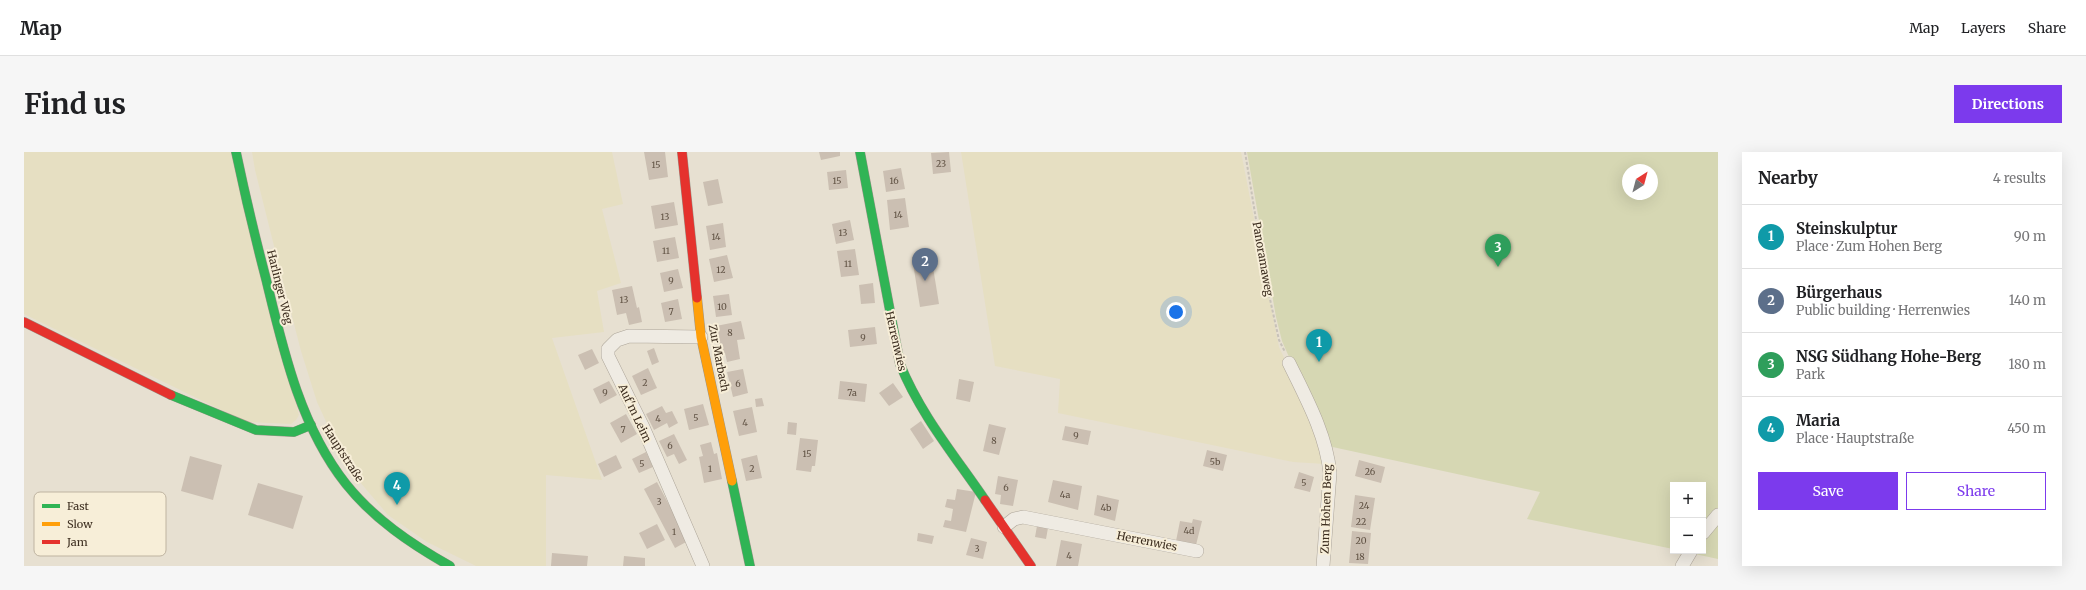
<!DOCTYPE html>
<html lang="en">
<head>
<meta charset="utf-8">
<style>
	:root { --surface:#fff; --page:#f6f6f6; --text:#202124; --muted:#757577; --line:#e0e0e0; --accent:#7c3aed }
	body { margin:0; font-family:Merriweather,serif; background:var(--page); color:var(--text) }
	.controls { position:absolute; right:12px; bottom:12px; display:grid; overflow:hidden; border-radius:0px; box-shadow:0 4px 16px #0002 }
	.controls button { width:36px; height:36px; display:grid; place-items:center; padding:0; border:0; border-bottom:1px solid var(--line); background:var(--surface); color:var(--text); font:20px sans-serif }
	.compass { position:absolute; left:1598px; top:12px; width:36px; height:36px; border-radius:50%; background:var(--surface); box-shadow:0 4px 16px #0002; rotate:36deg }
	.you { position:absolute; left:1152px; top:160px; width:14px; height:14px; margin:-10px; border:3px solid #fff; border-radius:50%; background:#1a73e8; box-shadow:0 0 0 6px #1a73e833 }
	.badge { display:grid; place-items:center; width:26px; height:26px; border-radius:50%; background:var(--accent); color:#fff; font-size:13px; font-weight:700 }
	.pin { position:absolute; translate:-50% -33px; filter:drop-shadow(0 1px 2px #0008) }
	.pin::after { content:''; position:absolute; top:21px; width:14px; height:12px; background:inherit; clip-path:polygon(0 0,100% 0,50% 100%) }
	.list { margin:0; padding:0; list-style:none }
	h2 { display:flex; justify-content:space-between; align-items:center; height:52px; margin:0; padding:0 16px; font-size:17px }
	h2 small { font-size:13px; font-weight:400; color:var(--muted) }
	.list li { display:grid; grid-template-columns:26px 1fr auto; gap:12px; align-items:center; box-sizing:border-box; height:64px; padding:0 16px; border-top:1px solid var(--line) }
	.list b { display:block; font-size:15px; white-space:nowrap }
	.list p { margin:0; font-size:13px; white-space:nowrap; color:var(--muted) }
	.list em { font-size:13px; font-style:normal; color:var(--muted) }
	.actions { display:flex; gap:8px; padding:12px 16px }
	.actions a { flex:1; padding:9px 0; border:1px solid var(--accent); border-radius:0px; text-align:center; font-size:14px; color:var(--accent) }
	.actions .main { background:var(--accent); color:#fff }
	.map { position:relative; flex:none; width:1694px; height:414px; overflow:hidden; border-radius:0px }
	header { display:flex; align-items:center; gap:24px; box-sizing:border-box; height:56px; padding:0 20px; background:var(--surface); border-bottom:1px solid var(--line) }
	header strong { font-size:19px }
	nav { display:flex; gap:22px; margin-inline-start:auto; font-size:14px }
	.intro { display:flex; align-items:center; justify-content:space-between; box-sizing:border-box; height:96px; padding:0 24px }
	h1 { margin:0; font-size:28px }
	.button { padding:10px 18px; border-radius:0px; background:var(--accent); color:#fff; font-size:14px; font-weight:700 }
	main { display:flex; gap:24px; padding:0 24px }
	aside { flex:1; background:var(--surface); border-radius:0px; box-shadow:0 4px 16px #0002 }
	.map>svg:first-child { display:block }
	.farmland { fill:#e6dfc2 }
	.green { fill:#d6d7b3; fill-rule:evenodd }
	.building { fill:#cbbfb2 }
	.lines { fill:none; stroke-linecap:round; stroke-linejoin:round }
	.street-casing { stroke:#ada599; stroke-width:14 }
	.fast-casing { stroke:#9c958a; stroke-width:10 }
	.slow-casing { stroke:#9c958a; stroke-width:10 }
	.jam-casing { stroke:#9c958a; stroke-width:10 }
	.path { stroke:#c8c2b9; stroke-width:2; stroke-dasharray:3 2; stroke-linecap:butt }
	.street { stroke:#efebe3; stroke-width:13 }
	.fast { stroke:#30b455; stroke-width:9 }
	.slow { stroke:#ff9f0a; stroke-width:9 }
	.jam { stroke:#e5322d; stroke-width:9 }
	.labels { text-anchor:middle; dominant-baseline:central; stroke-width:4; stroke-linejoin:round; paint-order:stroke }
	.number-label { font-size:9px; fill:#605244 }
	.street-label { font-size:11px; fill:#3d2e20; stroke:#f7eed8 }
	.key { fill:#f7eed8; stroke:#bfb4a1; stroke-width:1 }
	.key-label { font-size:11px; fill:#3d2e20 }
</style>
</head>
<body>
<header>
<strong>Map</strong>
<nav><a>Map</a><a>Layers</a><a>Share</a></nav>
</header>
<div class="intro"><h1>Find us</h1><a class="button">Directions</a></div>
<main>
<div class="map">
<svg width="1694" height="414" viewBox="0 0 1694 414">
	<rect width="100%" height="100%" fill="#e7e0d1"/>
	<g class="farmland">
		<path d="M0,0h209l66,263 -3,5 -5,4 -45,-2 -222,-108z"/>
		<path d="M228,0h360l11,52 -21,5 19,74 -24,8 7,41 -52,6 50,142 -56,-5v91h-70l-4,-2 -45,-22 -39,-27 -34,-40 -18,-32 -19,-41 -16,-51 -22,-85 -24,-96z"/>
		<path d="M937,0h280l38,195 24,51 22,66 -32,-2 -235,-49 2,-34 -65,-13z"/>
	</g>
	<path class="green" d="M1223,0h471v407l-37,-8h22v-66h-30v64l-146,-30 13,-27 -212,-46 -46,-105 -6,-24zM1604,18h24v24h-24z"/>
	<g class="building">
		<path d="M620,0h21l3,25 -19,3z"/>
		<path d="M795,0h21v4l-19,4z"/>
		<path d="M925,0l2,20 -18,2 -2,-21z"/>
		<path d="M877,16l4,21 -19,3 -3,-21z"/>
		<path d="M822,18l2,18 -19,2 -2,-18z"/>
		<path d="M694,27l5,24 -15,3 -5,-24z"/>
		<path d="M881,46l4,29 -19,3 -3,-30z"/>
		<path d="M650,50l4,23 -23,4 -4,-23z"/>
		<path d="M826,68l4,20 -18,4 -4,-20z"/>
		<path d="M699,71l3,24 -16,3 -4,-24z"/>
		<path d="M651,85l4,21 -22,4 -4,-21z"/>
		<path d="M831,97l4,26 -18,2 -4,-26z"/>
		<path d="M703,103l6,23 -19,4 -5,-23z"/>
		<path d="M907,103l8,49 -19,3 -8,-50z"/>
		<path d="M654,117l5,19 -19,4 -4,-19z"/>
		<path d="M849,131l2,20 -14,1 -2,-19z"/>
		<path d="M608,134l5,22 2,-1 3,15 -13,3 -3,-12 -9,2 -5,-25z"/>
		<path d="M705,142l3,21 -16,2 -3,-21z"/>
		<path d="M654,147l4,20 -17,3 -4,-19z"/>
		<path d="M717,169l4,18 -8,1 3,19 -13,3 -2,-9h-4l-5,-27z"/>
		<path d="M851,175l2,17 -27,3 -2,-17z"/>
		<path d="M630,196l5,14 -7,3 -5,-14z"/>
		<path d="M568,197l7,14 -14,7 -7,-15z"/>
		<path d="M624,216l9,20 -16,7 -9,-19z"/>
		<path d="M719,217l5,24 -15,4 -6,-25z"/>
		<path d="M935,227l15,3 -4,20 -14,-3z"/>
		<path d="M585,229l8,14 -17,9 -7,-15z"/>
		<path d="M816,229l27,3 -2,18 -27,-3z"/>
		<path d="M869,231l10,14 -14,9 -10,-13z"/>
		<path d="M738,246l2,8 -8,1 -1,-8z"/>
		<path d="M679,252l6,21 -20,5 -5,-21z"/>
		<path d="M638,254l4,7 6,-2 6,12 -9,5 -2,-5 -13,7 -8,-16z"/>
		<path d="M728,255l5,25 -18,4 -6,-25z"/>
		<path d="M602,262l11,20 -16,9 -11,-20z"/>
		<path d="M897,269l13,20 -11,8 -13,-20z"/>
		<path d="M764,270l9,1 -1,12 -9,-1z"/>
		<path d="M965,272l17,4 -7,27 -16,-4z"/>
		<path d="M1041,274l26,5 -3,14 -26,-5z"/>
		<path d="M650,282l13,26 -8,4 -5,-10 -7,3 -8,-16z"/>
		<path d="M776,286l18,2 -3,26h-3l-1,6 -15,-2z"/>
		<path d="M687,290l3,12 3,-1 5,26 -18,4 -5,-26 4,-1 -3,-11z"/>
		<path d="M1183,298l20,5 -4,16 -20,-5z"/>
		<path d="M622,300l7,15 -14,6 -7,-14z"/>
		<path d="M592,303l6,13 -18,9 -6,-13z"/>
		<path d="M733,303l5,23 -16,3 -5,-22z"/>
		<path d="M166,304l32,9 -9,35 -32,-9z"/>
		<path d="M1335,308l26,7 -4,16 -26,-7z"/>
		<path d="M1275,320l15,5 -4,15 -16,-4z"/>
		<path d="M974,324l20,4 -5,26 -13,-2 1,-9 -6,-1z"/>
		<path d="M1029,328l29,6 -4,24 -30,-8z"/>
		<path d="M633,330l31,59 -13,7 -31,-59z"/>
		<path d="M234,331l45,13 -10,33 -45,-14z"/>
		<path d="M933,337l19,3 -10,40 -23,-5 2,-7 6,1 2,-12 -8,-2 2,-8 8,1z"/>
		<path d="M1073,343l22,5 -4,21 -21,-6z"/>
		<path d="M1331,343l20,3 -5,32 -19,-3z"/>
		<path d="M1169,367l9,2 -6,24 -20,-4 4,-20 12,2z"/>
		<path d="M633,372l8,16 -18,9 -8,-16z"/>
		<path d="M1013,374l11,2 -2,11 -11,-2z"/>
		<path d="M1328,379l19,2 -3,31 -19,-1z"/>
		<path d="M894,381l16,3 -2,8 -15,-3z"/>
		<path d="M947,386l16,4 -4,17 -17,-4z"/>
		<path d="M1037,388l21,4 -4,22h-22z"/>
		<path d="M528,401l36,3 -1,10h-36z"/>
		<path d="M600,404l21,2v8h-22z"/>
	</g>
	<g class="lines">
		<defs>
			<g id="street">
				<path d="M677,185l-72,-1 -12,4 -9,9v7l35,71 60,139"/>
				<path d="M1265,211c17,35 37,71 41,110l-7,93"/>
				<path d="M980,375l10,-8 9,-2 174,34"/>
				<path d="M1679,381l15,-18"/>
				<path d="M1658,414l9,-15"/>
			</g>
			<g id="fast">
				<path d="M212,0c9,43 19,85 30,127 17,70 34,147 80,205 28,35 65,60 104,82"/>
				<path d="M836,0l40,212c20,50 55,92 85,136"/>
				<path d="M147,243l85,35 38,2 17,-7"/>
				<path d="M708,329l18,85"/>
			</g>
			<path id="slow" d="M673,146l4,39 31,144"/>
			<g id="jam">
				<path d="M658,0l15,146"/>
				<path d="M0,170l147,73"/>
				<path d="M961,348l46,66"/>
			</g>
		</defs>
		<use href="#street" class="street-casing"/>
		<use href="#fast" class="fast-casing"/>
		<use href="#slow" class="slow-casing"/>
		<use href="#jam" class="jam-casing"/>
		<path class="path" d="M1221,0l21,129 13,59 6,12"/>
		<use href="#street" class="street"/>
		<use href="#fast" class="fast"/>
		<use href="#slow" class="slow"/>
		<use href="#jam" class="jam"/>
	</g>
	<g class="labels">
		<g class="number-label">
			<text x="917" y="11">23</text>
			<text x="632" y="12">15</text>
			<text x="813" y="28">15</text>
			<text x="870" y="28">16</text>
			<text x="874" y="62">14</text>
			<text x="641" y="64">13</text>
			<text x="819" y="80">13</text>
			<text x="692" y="84">14</text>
			<text x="642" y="98">11</text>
			<text x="824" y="111">11</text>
			<text x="697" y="117">12</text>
			<text x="647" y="128">9</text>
			<text x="600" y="147">13</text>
			<text x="698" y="154">10</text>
			<text x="647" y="159">7</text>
			<text x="706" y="180">8</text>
			<text x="839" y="185">9</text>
			<text x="621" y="230">2</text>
			<text x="714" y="231">6</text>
			<text x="581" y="240">9</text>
			<text x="828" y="240">7a</text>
			<text x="672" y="265">5</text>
			<text x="634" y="266">4</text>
			<text x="721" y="270">4</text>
			<text x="599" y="277">7</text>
			<text x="1052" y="283">9</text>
			<text x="970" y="288">8</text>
			<text x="646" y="293">6</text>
			<text x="783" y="301">15</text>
			<text x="1191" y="309">5b</text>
			<text x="618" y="311">5</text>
			<text x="686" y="316">1</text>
			<text x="728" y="316">2</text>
			<text x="1346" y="319">26</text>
			<text x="1280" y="330">5</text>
			<text x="982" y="335">6</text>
			<text x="1041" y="342">4a</text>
			<text x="635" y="349">3</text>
			<text x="1340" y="353">24</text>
			<text x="1082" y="355">4b</text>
			<text x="1337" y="369">22</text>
			<text x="1165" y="378">4d</text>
			<text x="650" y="379">1</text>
			<text x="1337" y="388">20</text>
			<text x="953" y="396">3</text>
			<text x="1045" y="403">4</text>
			<text x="1336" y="404">18</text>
		</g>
		<g class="street-label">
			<text transform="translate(1239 107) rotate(80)">Panoramaweg</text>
			<text transform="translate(256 135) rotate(76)">Harlinger Weg</text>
			<text transform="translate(872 189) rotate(77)">Herrenwies</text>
			<text transform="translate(695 206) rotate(79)">Zur Marbach</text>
			<text transform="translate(611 261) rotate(65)">Auf'm Leim</text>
			<text transform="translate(319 301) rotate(57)">Hauptstraße</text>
			<text transform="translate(1302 357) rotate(-88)">Zum Hohen Berg</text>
			<text transform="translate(1123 389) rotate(11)">Herrenwies</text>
		</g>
	</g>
	<rect x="10" y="340" width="132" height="64" rx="6" class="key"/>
	<rect x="18" y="352" width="18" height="4" fill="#30b455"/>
	<rect x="18" y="370" width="18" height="4" fill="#ff9f0a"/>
	<rect x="18" y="388" width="18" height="4" fill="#e5322d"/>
	<g class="key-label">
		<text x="43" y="358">Fast</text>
		<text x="43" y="376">Slow</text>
		<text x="43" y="394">Jam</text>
	</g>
</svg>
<div class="controls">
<button>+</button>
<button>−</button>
</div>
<svg class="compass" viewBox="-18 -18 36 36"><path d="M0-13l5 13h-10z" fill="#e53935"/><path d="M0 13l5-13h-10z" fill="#757577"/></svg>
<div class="you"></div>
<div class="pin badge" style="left:1295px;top:210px;background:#0f9aa8">1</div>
<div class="pin badge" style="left:901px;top:129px;background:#5c6f8a">2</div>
<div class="pin badge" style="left:1474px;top:115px;background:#2e9e5b">3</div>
<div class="pin badge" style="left:373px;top:353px;background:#0f9aa8">4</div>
</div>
<aside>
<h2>Nearby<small>4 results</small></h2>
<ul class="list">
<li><span class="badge" style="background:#0f9aa8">1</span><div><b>Steinskulptur</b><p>Place · Zum Hohen Berg</p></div><em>90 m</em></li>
<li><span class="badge" style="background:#5c6f8a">2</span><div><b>Bürgerhaus</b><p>Public building · Herrenwies</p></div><em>140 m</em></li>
<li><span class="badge" style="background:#2e9e5b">3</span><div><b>NSG Südhang Hohe-Berg</b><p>Park</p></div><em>180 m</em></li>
<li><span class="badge" style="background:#0f9aa8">4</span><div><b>Maria</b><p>Place · Hauptstraße</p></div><em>450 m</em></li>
</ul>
<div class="actions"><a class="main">Save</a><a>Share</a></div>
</aside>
</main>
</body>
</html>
